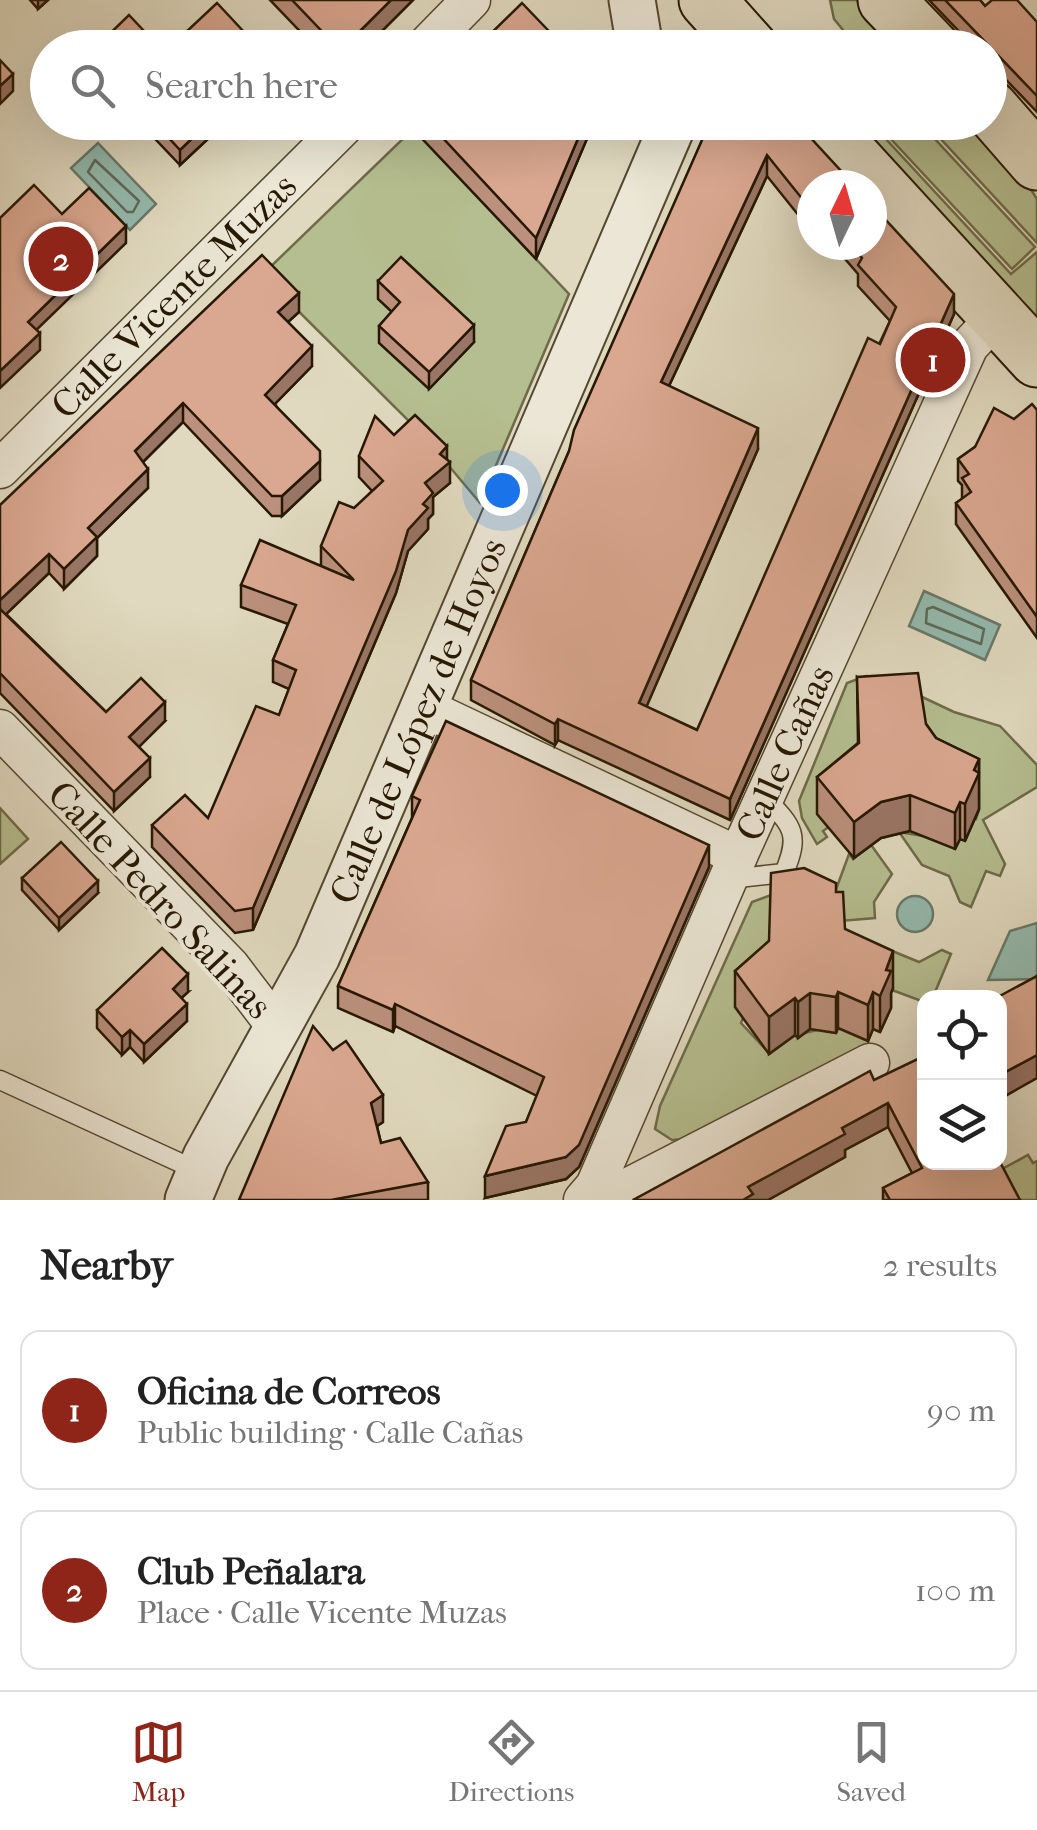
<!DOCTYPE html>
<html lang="en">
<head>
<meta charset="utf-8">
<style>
	:root { --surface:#fff; --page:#f6f6f6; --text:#222; --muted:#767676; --line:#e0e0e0; --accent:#8f2418 }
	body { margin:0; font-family:"IM FELL French Canon",serif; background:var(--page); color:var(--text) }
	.controls { position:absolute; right:30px; bottom:30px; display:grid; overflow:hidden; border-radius:20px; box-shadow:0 10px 40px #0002 }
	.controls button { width:90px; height:90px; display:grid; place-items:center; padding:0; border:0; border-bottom:2px solid var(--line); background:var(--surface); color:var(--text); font:50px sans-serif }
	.compass { position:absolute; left:797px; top:170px; width:90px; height:90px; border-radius:50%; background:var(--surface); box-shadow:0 10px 40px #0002; rotate:5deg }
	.you { position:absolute; left:502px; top:490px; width:35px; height:35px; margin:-25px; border:8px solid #fff; border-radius:50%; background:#1a73e8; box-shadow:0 0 0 15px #1a73e833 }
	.badge { display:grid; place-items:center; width:65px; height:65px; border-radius:50%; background:var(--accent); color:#fff; font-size:32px; font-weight:700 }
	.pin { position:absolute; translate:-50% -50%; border:5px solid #fff; box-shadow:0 2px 10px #0006 }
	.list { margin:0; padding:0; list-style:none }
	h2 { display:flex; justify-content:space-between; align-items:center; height:130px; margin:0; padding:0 40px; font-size:42px }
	h2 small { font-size:32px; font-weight:400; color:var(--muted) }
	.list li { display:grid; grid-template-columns:65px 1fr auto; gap:30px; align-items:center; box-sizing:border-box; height:160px; margin:0 20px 20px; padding:0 20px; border:2px solid var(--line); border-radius:20px }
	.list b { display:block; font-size:38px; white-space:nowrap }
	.list p { margin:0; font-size:32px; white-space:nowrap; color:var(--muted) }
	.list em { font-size:32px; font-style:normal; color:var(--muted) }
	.icon { flex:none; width:55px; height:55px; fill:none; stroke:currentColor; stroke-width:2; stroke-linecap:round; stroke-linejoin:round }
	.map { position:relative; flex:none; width:1037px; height:1200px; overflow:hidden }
	.search { position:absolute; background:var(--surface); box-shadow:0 10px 40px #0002; left:30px; right:30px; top:30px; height:110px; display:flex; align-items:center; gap:25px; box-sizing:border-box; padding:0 35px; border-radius:55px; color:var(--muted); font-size:38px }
	.sheet { height:490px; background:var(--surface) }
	nav { display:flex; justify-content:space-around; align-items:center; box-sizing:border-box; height:140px; border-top:2px solid var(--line); background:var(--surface); font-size:28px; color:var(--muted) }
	nav a { display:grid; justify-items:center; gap:5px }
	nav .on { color:var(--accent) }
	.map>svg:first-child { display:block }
	.green { fill:#b5be90; stroke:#6e6b49; stroke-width:2.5 }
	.water { fill:#94baae; stroke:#687969; stroke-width:2.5 }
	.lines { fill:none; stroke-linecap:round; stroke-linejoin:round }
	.shore { stroke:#5e6958; stroke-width:2.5 }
	.service-casing { stroke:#554831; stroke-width:21 }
	.minor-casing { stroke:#554831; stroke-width:41 }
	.tertiary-casing { stroke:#554831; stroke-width:49 }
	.primary-casing { stroke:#271802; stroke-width:59 }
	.service { stroke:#ebe6d5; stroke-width:18 }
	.minor { stroke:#ebe6d5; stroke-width:38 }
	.tertiary { stroke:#ebe6d5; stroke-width:45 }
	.primary { stroke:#e0d9bf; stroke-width:55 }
	.wall { fill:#bb907c; stroke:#271802; stroke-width:2.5 }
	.shaded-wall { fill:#997565; stroke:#271802; stroke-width:2.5 }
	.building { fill:#daa790; stroke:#271802; stroke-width:2.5 }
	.labels { text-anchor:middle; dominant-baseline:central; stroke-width:8; stroke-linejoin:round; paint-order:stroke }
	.street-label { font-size:38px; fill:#271802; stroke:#ebe6d5 }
</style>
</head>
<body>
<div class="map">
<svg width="1037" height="1200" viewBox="0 0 1037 1200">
	<rect width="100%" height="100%" fill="#e0d9bf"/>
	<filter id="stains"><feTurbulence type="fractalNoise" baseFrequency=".002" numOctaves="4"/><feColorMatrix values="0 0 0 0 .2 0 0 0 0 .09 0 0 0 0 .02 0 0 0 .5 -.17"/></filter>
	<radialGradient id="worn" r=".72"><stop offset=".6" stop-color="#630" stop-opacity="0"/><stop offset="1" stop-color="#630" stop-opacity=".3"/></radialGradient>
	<g class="green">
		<path d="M830,0h26l45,47h-44l-23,-28z"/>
		<path d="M841,123h30l140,151 26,-22v88z"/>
		<path d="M876,123h44l115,124 -23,22z"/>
		<path d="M926,123h45l52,54 14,22v44z"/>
		<path d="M413,129l156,165 -89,209 -58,-69 -160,-159z"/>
		<path d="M866,676l16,2 72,34 46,14 37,39v22l-54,33 22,44 -5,12 -14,-5 -15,36 -11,-5 -11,-26 -27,-11 -23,-33 23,4 4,-6 29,19 5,-10 5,1 7,-22 4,1 3,-9 -5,-3 -116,-59 -28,78 -7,5 4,6 -10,7 -15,-26 -3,-17 48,-118z"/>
		<path d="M0,808l28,31 -28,25z"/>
		<path d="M869,842l23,32 -18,28 1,16 -35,3 -9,-18 18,-49 4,5z"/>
		<path d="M798,885l-57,138 28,30 15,-10 -2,-4 58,-15 28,17 1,12 -186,86 -11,1 -17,-11 5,-23 92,-204z"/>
		<path d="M885,948l34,14 23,-12 9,4 -18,43 -9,1v4l-32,-12z"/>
		<path d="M1028,1155l5,8 4,-2v39h-30l-14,-26z"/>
	</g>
	<g class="water">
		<path d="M98,143l58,61 -26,26 -59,-62z"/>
		<path d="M924,591l76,34 -15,35 -76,-34z"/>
		<circle cx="915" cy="914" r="18"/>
		<path d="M1037,923v56l-49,1 22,-49z"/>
	</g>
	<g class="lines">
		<g class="shore">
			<path d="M95,160l44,41 -6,11h-6l-39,-40z"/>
			<path d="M933,607l51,22 -3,15 -55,-21 1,-14z"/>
		</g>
		<defs>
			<g id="service">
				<path d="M729,879l55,-6c16,-38 10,-46 -19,-75"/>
				<path d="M0,1080l198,91"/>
			</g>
			<g id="minor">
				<path d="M424,48l47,-48"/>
				<path d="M0,469l348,-347"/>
				<path d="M421,706l317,150"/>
				<path d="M0,729l230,237 48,63"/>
				<path d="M583,1200l12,-14 143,-330 231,-510 15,-16 23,-5"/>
				<path d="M604,1200l266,-137"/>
			</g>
			<g id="tertiary">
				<path d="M632,0l8,48"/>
				<path id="s1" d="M188,1200l18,-43 111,-201 357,-834"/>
			</g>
			<g id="primary">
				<path d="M707,0l43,48"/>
				<path d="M886,0l46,48"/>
				<path d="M990,108l47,54"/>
				<path d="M820,122l217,237"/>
			</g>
		</defs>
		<use href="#service" class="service-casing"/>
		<use href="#minor" class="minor-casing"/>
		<use href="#tertiary" class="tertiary-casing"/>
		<use href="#primary" class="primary-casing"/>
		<use href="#service" class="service"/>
		<use href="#minor" class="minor"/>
		<use href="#tertiary" class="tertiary"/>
		<use href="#primary" class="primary"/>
	</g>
	<g class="wall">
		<path d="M30,0h18l-10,9z"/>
		<path d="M270,0h143l-48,48h-49z"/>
		<path d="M929,0h51l5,6 52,16v90l-47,-49v-15h-15z"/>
		<path d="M139,122h87l-46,43z"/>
		<path d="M413,122h181l-58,137 -123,-130z"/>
		<path d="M710,122h86l16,63v47l-45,-56 -98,210 89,63 -112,258 51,23 193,-409 -32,-35v-12l-25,-29h39l82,69 -224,506 -172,-80 -3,5 -84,-45v-20z"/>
		<path d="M378,281l96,61 -45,47 -50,-46v-17l13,-14 -14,-13z"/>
		<path d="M299,312l-11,10 24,44 -37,38 45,76 -38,36h-10l-89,-94 -40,40 5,26 -51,50v18l-33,33 -15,-16 -43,41 100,98 59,9 -27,26 12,30 -36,34 -114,-118v-188z"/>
		<path d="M1037,410v228l-81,-114v-21l6,-4v-14l-4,-4v-22l56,-40z"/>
		<path d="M394,435l53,25 3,23 -17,14v17l-5,5v10l-20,22 -12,42 -143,337 -18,3 -83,-86v-22l56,-7 71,-103 10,-26 -16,-7v-22l15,-36 -47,-17v-22l80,-19v-20l51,-55 -13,-14v-21z"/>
		<path d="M857,677l69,47 10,14 43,21v50l-14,32 -5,-2 -5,10 -45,-18 -29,7 -27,20 -37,-44v-37l41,-34z"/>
		<path d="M412,796l297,71 -130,300 -13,12 -81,19 41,-76 11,-26 -142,-70 -2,6 -55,-24v-22l74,-168z"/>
		<path d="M22,878l76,15 -39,37 -37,-40z"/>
		<path d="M836,892l9,37 48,59 -2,5v15l-11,24 -7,-3 -5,12 -30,-13 -2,5 -26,-4 -12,9 -3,-3 -26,19 -34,-47v-36l34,-30z"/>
		<path d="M188,992l-7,6 6,23 -43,41 -14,-15 -8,8 -25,-27v-18z"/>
		<path d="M874,1080l146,120h-137v-12l29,-15 -24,-46 -43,23v7l-77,43h-135z"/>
		<path d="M383,1122l-6,4 4,17 47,39v18h-189z"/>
	</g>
	<g class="shaded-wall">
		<path d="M38,0h10l-10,9z"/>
		<path d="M391,0h22l-48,48h-22z"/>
		<path d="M13,74v17l-13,13v-18z"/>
		<path d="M209,122h17l-46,43v-15z"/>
		<path d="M585,122h9l-58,137v-21z"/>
		<path d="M767,155v21l-106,227v-21z"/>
		<path d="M126,226v17l-98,95v-16z"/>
		<path d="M299,293v19l-21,19v-19z"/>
		<path d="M954,294v20l-224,506v-21z"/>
		<path d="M474,325v17l-45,47v-17z"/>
		<path d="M40,333v17l-40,38v-17z"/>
		<path d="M312,346v20l-47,48v-19z"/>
		<path d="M183,403v19l-48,48v-19z"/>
		<path d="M758,428v21l-119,275v-21z"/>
		<path d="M447,446v18l3,-2v21l-17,14v17l-5,5v10l-20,22 -12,42 -143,337v-22l155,-378 17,-47 15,-29z"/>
		<path d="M320,461v19l-38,36v-20z"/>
		<path d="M148,469v19l-51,50v18l-33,33v-20l24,-41z"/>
		<path d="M49,554v19l-49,47v-20z"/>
		<path d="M165,702v19l-36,36v-20z"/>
		<path d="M558,719v21l-3,5v-21z"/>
		<path d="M150,758v19l-36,34v-19z"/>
		<path d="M979,759v50l-14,32v-37l9,-34z"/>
		<path d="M910,795v36l-29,7 -27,20v-36l27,-20z"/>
		<path d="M960,802v37l-5,10v-36z"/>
		<path d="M709,845v22l-130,300 -13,12 -81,19v-22l81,-19z"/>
		<path d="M98,881v12l-39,37v-12z"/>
		<path d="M893,951v37l-2,5v15l-11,24v-36l6,-26z"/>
		<path d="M188,974v18l-15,14v-17z"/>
		<path d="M838,992v36l-2,5v-36z"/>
		<path d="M873,992v37l-5,12v-36z"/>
		<path d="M810,993v36l-12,9v-36z"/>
		<path d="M795,998v37l-26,19v-37z"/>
		<path d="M187,1004v17l-43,41v-18z"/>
		<path d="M395,1004v22l-2,6v-22z"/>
		<path d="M130,1030v17l-8,8v-18z"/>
		<path d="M1037,1055v23l-37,21v-24z"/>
		<path d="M383,1095v27l-12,8v-27z"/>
		<path d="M888,1103v24l-43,23v7l-77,43h-25l5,-13 94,-59z"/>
	</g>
	<g class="building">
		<path d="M292,0h99l-48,48h-5z"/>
		<path d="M945,0h35l5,6 7,-6h25l20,22v74z"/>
		<path d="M217,3l42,45h-90z"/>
		<path d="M522,3l43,45h-89z"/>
		<path d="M129,15l31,33h-65z"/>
		<path d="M0,60l13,14 -13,12z"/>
		<path d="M154,122h55l-29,28z"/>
		<path d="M428,122h157l-49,116z"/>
		<path d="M710,122h86l58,63h-42v26l-45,-56 -106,227 97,46 -119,275 58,27 171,-392 12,6 16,-37 -38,-42 4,-7 -11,-13h21v-40l82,89 -224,505 -172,-80 -3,5 -84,-44 98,-229 5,-21z"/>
		<path d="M34,185l28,29 27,-26 37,38 -98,96 12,11 -40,38v-153z"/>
		<path d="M262,255l37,38 -21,19 34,34 -47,49 55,56v10l-38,35h-10l-89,-93 -48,48 13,18 -60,59 9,9 -33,32 -15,-15 -49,46v-95z"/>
		<path d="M401,257l73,68 -45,47 -50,-46 21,-24 -22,-21z"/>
		<path d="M1032,404l5,6v207l-81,-114 15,-11 -9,-14 7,-4 -11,-15 17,-12 19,-39 20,11z"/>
		<path d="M415,415l32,31 -7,8 10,8 -25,21 8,10 -10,11 5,4 -20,22 -12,41 -143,337 -18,3 -83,-86 33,-30 23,23 48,-112 23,9 17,-45 -23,-10 23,-55 -55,-20 19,-45 94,40 -33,-34 18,-44 15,6 29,-27 -24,-25 16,-40 19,19z"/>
		<path d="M0,609l106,103 35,-34 24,24 -36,35 21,21 -36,34 -114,-119z"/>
		<path d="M918,673l8,51 10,14 43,21 -5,11 5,3 -14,31 -5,-2 -5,11 -45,-18 -29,7 -27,20 -37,-45 42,-34 -2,-66z"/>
		<path d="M446,721l263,124 -130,300 -13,12 -81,19 21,-50 20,-4 18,-45 -149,-73 -2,6 -55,-24 82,-186 -8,-4z"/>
		<path d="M61,842l37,39 -39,37 -37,-40z"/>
		<path d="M804,868l32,15v9h7l2,37 48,22 -7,19 5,1 -11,25 -7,-4 -5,13 -30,-13 -2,5 -26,-4 -12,9 -3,-4 -26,19 -34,-46 34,-30 2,-68z"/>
		<path d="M162,948l26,26 -15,15 14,15 -43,40 -14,-14 -8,7 -25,-27z"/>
		<path d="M1037,976v79l-37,20v-77h-4z"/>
		<path d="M313,1026l20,24 13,-9 37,54 -12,8 10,40 19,-5 28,44 -97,18h-92z"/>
		<path d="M924,1056v106h76l20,38h-130l-7,-12 39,-20 -34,-65 -46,25 3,6 -97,53 5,7 -10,6h-110l237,-129 4,9z"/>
	</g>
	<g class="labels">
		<g class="street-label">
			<text transform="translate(174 296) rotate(-45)">Calle Vicente Muzas</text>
			<text stroke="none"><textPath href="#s1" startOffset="532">Calle de López de Hoyos</textPath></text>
			<text transform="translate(785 753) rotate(-66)">Calle Cañas</text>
			<text transform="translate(160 900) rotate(47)">Calle Pedro Salinas</text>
		</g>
	</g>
	<rect width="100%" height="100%" filter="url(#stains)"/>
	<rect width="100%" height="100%" fill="url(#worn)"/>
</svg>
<div class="controls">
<button><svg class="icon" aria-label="locate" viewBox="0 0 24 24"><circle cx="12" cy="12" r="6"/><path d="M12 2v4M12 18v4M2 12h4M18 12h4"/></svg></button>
<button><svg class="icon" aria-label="layers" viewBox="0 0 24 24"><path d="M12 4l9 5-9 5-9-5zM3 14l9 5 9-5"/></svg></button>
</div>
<svg class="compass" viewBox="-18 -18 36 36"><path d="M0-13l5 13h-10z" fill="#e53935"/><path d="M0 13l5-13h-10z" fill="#767676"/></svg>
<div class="you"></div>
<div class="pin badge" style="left:933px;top:360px">1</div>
<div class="pin badge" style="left:61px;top:259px">2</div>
<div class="search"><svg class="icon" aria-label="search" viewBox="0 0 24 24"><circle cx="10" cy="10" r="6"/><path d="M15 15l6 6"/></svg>Search here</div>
</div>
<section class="sheet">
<h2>Nearby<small>2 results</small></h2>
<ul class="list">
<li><span class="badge">1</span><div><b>Oficina de Correos</b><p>Public building · Calle Cañas</p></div><em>90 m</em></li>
<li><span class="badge">2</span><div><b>Club Peñalara</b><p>Place · Calle Vicente Muzas</p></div><em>100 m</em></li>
</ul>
</section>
<nav>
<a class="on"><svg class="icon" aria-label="map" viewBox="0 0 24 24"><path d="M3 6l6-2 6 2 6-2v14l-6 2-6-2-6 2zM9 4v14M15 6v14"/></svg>Map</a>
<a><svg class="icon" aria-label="directions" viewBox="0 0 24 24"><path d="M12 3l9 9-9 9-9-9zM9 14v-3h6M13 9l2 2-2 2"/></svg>Directions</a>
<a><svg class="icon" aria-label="saved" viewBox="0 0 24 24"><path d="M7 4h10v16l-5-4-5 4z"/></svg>Saved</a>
</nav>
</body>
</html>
